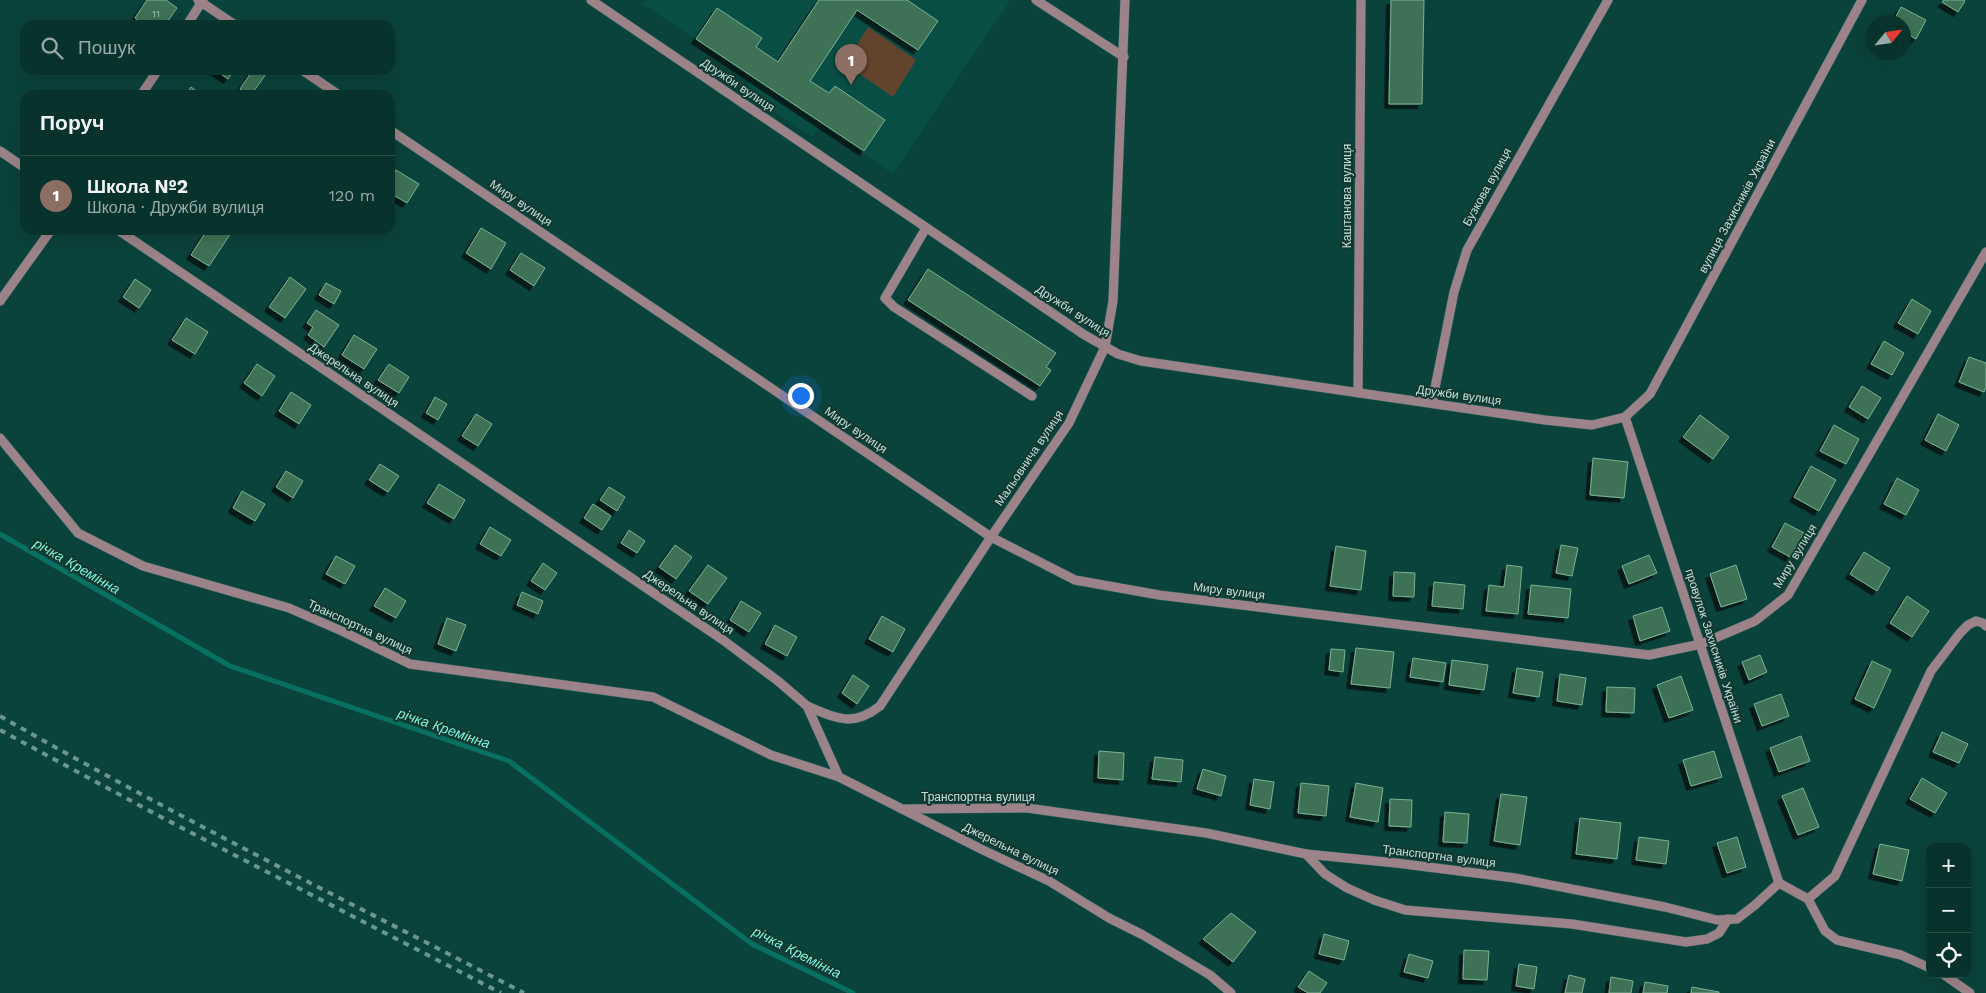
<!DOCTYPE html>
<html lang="uk">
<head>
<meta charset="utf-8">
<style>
	:root { --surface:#08322c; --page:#163e38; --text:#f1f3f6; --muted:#98aaa9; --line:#294d48; --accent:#f09ab5 }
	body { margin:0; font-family:"Work Sans",sans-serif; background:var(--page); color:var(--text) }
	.controls { position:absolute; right:15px; bottom:15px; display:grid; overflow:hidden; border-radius:10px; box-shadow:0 5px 20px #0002 }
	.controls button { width:45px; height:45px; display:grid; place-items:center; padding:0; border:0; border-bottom:1px solid var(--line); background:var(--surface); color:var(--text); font:25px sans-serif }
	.compass { position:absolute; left:1866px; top:15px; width:45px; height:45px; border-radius:50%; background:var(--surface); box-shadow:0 5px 20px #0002; rotate:61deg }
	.you { position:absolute; left:800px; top:395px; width:18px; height:18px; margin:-12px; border:4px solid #fff; border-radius:50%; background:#1a73e8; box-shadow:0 0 0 8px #1a73e833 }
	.badge { display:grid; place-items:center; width:32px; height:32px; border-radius:50%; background:var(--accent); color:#fff; font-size:16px; font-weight:700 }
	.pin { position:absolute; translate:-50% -41px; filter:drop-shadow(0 1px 2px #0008) }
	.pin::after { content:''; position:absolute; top:26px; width:18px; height:15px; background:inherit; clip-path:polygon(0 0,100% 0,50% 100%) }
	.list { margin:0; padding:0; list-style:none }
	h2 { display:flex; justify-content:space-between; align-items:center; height:65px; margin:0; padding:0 20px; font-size:21px }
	h2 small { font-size:16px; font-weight:400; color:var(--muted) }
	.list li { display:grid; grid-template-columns:32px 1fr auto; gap:15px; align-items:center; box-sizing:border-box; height:80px; padding:0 20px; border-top:1px solid var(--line) }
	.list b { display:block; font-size:19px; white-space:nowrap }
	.list p { margin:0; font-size:16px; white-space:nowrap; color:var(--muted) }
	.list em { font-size:16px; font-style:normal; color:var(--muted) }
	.icon { flex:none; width:28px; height:28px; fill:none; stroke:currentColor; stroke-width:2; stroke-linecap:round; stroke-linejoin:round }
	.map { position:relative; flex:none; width:1986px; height:993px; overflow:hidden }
	.search { position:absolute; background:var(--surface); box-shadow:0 5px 20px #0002; left:20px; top:20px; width:375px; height:55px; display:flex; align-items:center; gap:12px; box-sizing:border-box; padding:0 18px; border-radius:15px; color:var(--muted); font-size:19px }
	.panel { position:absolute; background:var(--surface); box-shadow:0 5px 20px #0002; left:20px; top:90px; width:375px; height:145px; border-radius:15px }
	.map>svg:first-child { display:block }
	.built { fill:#094e44 }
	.green { fill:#62442c }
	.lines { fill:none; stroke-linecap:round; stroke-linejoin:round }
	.stream { stroke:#077061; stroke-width:5 }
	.building { fill:#3d7256; stroke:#7bb193; filter:url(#shadow) }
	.minor-casing { stroke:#2e635b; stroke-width:10 }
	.minor { stroke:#9c838a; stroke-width:9 }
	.rail { stroke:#6a968e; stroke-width:4; stroke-dasharray:6 6; stroke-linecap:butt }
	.labels { text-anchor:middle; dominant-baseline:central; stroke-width:4; stroke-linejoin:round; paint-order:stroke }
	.number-label { font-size:10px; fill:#9fc5b8 }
	.street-label { font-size:12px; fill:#c0e1d9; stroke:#123730 }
	.water-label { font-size:14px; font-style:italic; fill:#79f5de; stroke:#123730 }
</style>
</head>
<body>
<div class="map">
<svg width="1986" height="993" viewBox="0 0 1986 993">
	<defs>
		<filter id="shadow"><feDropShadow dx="-4.5" dy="4.5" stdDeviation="0" flood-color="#0009"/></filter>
	</defs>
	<rect width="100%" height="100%" fill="#0a433b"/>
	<path class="built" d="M646,0h361l3,1 -117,173 -72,-49 -9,12 -68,-46 9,-13 -110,-74z"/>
	<path class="green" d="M868,27l48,33 -23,37 -48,-33z"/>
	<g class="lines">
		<path class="stream" d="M0,534l230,132 279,95 243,183 101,49"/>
	</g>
	<g class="building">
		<path d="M147,0h19l11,8 -12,17h-20l-10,-7z"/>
		<path d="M819,0h88l31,21 -20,29 -61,-40 -47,71 19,12 6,-7 50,34 -21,31 -168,-112 21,-31 45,30 -6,9 22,15z"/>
		<path d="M1391,0h33l-2,104h-33z"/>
		<path d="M1944,0h20l1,1 -7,11 -16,-10z"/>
		<path d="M1901,7l25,13 -10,19 -12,-7v-10h-11z"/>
		<path d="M215,70h19l-6,9z"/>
		<path d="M253,70h16l-18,25h-2l-9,-6z"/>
		<path d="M191,87l11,8h-16z"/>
		<path d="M396,170l23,14 -12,19 -17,-10v-12z"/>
		<path d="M481,228l25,15 -15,26 -25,-16z"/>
		<path d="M207,230h26l-24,36 -18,-11z"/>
		<path d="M521,253l24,15 -11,18 -24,-16z"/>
		<path d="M928,269l128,84 -10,14 5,3 -11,16 -132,-86z"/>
		<path d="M290,277l16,12 -21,29 -16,-11z"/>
		<path d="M135,279l16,11 -12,18 -16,-11z"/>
		<path d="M326,283l15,8 -7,13 -15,-9z"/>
		<path d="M1912,299l19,12 -13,23 -20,-11z"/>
		<path d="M316,310l23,15 -15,22 -16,-12 5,-8 -6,-4z"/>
		<path d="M186,318l22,14 -13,22 -23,-14z"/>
		<path d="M354,335l23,14 -13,20 -22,-14z"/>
		<path d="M1884,341l20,12 -12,22 -21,-11z"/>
		<path d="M1969,357l17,6v24l-2,5 -25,-10z"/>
		<path d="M257,364l18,12 -13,20 -18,-13z"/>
		<path d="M389,364l20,13 -10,16 -21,-13z"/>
		<path d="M1862,386l19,12 -13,21 -19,-12z"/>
		<path d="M291,392l20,13 -12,19 -20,-13z"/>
		<path d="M435,397l12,7 -9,16 -12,-7z"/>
		<path d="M476,414l16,10 -14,22 -16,-10z"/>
		<path d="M1938,414l21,11 -13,26 -21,-11z"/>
		<path d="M1700,415l29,22 -16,22 -30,-22z"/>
		<path d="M1834,425l25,14 -13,25 -26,-13z"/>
		<path d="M1593,458l35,4 -4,36 -34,-3z"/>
		<path d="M380,464l19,12 -11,16 -19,-12z"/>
		<path d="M1811,466l25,14 -17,31 -25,-14z"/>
		<path d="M286,471l17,10 -10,17 -17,-11z"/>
		<path d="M1897,478l22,12 -13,25 -22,-11z"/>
		<path d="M439,484l26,16 -11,19 -27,-16z"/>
		<path d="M609,487l16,10 -8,14 -17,-11z"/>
		<path d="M242,491l23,13 -10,17 -22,-13z"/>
		<path d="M593,504l18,12 -9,14 -18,-12z"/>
		<path d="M1785,523l19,10 -14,24 -18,-10z"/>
		<path d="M490,527l21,13 -10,16 -21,-12z"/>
		<path d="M629,530l16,11 -8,12 -16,-10z"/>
		<path d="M675,545l17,12 -16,22 -17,-12z"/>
		<path d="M1561,545l17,3 -6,28 -16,-3z"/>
		<path d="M1336,546l30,5 -5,39 -31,-4z"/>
		<path d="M1864,552l26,16 -13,23 -27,-17z"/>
		<path d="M1649,555l8,18 -28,11 -7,-18z"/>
		<path d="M336,556l19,10 -10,18 -19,-10z"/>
		<path d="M543,563l14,10 -12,17 -14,-9z"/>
		<path d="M708,565l19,13 -19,26 -19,-13z"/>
		<path d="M1507,565l15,2 -4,47 -32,-3 3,-26 15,2z"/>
		<path d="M1736,565l11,34 -26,8 -11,-33z"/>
		<path d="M1394,572l21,1 -1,24 -21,-1z"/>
		<path d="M1434,582l31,3 -2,24 -31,-3z"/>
		<path d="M1531,585l40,4 -3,29 -40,-4z"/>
		<path d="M385,588l21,13 -10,17 -22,-12z"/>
		<path d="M522,592l21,9 -5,13 -21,-9z"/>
		<path d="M1907,596l22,15 -17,26 -22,-14z"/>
		<path d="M741,601l20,12 -12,19 -19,-12z"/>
		<path d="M1662,607l8,24 -30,10 -7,-25z"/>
		<path d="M882,616l23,13 -12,23 -24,-13z"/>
		<path d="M447,618l19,7 -10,26 -18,-7z"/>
		<path d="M775,625l22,12 -10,19 -22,-12z"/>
		<path d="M1356,648l38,4 -4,36 -39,-4z"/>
		<path d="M1331,649l14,1 -2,22 -14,-2z"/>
		<path d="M1760,655l7,17 -18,8 -7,-18z"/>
		<path d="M1413,658l33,5 -3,19 -33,-5z"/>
		<path d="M1452,660l36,5 -4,25 -35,-5z"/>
		<path d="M1872,661l19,9 -17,38 -19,-9z"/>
		<path d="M1517,668l26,4 -4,25 -26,-4z"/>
		<path d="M1560,674l26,4 -4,27 -25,-4z"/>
		<path d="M853,675l16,11 -12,18 -15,-11z"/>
		<path d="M1681,676l12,34 -24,8 -12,-33z"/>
		<path d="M1607,687l28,1 -1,25 -28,-1z"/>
		<path d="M1781,694l8,22 -27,10 -8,-22z"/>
		<path d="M1942,732l26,12 -9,19 -26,-11z"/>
		<path d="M1801,736l9,25 -31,11 -9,-24z"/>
		<path d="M1099,751l25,2 -1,27 -25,-2z"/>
		<path d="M1714,751l8,26 -31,9 -8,-26z"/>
		<path d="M1155,757l28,3 -2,22 -29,-3z"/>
		<path d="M1203,769l23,7 -5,20 -24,-7z"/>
		<path d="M1922,778l25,15 -12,20 -25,-14z"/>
		<path d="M1254,779l20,3 -4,27 -20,-4z"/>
		<path d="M1301,783l28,3 -3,30 -28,-3z"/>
		<path d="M1356,783l27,5 -5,34 -28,-5z"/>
		<path d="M1803,788l16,39 -21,8 -16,-39z"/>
		<path d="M1501,794l26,3 -7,48 -26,-4z"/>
		<path d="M1390,799l22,1 -1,27 -22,-1z"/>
		<path d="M1445,812l24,2 -2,29 -24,-1z"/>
		<path d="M1580,818l41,5 -4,36 -41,-5z"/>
		<path d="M1639,837l30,4 -3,23 -30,-4z"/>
		<path d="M1737,837l9,30 -19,6 -10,-30z"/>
		<path d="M1880,844l29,6 -7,31 -29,-7z"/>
		<path d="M1231,913l25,19 -23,30 -30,-23z"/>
		<path d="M1324,934l25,7 -5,19 -25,-6z"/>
		<path d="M1464,950l25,1 -2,29 -24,-1z"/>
		<path d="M1409,954l24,7 -5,17 -24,-6z"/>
		<path d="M1519,964l18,3 -3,22 -18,-3z"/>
		<path d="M1309,971l18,12 -7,10h-12l-10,-6z"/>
		<path d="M1569,975l16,4 -3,14h-17z"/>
		<path d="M1611,977l22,4 -2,12h-22z"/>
		<path d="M1645,982l23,4 -1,7h-24z"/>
		<path d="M1692,987l27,5v1h-28z"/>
	</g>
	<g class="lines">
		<defs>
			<g id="minor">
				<path d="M198,0l37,25"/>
				<path d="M591,0l492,334 35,20 23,7 404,59 47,5 33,-8 25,-23 212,-394"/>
				<path d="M1036,0l88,57"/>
				<path d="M187,25l16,-25"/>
				<path d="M302,70l37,25"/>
				<path d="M141,95l17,-25"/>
				<path d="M390,130l601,407 84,43 84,15 490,60 52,-11 54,-23 33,-26 198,-343"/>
				<path d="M0,151l25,17"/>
				<path d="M926,228l-41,70 9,9 138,89"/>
				<path d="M118,230l605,410 55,41 29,25 32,71"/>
				<path d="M0,301l51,-71"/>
				<path d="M1358,393l3,-393"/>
				<path d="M1432,403l22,-111 13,-42 141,-250"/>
				<path d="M1625,417l154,466"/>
				<path d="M0,438l78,95 65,33 146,42 55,24 66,32 243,33 118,58 68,22 144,73 66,31 60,37 34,17 67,40 21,18"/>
				<path d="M807,706c29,12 45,22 73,0l111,-169 78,-114 36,-76 8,-46 12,-301"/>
				<path d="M905,809l122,-1 179,25 100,21 90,9 119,15 150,29 52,13 20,-1 18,-14 24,-22"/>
				<path d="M1306,854l19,20 22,14 27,12 31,10 167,14 114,18 21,-3 12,-6 9,-14"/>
				<path d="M1779,883l29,16 17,32 12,9 64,15 29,13"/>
				<path d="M1808,899l27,-23 96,-205 29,-38 8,-8 8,-4 7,2 3,3"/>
				<path d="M1943,974l27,19"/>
			</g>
		</defs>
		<use href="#minor" class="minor-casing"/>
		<use href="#minor" class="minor"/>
		<g class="rail">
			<path d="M0,716c171,98 349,186 524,277"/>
			<path d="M0,730l161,87 340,176"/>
		</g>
	</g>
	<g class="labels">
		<g class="number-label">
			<text x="156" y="13">11</text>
		</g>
		<g class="street-label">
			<text transform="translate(738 85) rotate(34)">Дружби вулиця</text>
			<text transform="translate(1487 187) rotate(-61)">Бузкова вулиця</text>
			<text transform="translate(1347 196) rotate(-90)">Каштанова вулиця</text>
			<text transform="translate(521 203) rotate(34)">Миру вулиця</text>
			<text transform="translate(1737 206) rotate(-62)">вулиця Захисників України</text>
			<text transform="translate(1073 311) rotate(33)">Дружби вулиця</text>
			<text transform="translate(354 375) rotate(34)">Джерельна вулиця</text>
			<text transform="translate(1459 395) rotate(8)">Дружби вулиця</text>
			<text transform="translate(856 430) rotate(34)">Миру вулиця</text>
			<text transform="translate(1029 458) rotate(-56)">Мальовнича вулиця</text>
			<text transform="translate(1795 556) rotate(-59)">Миру вулиця</text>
			<text transform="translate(1229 591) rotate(7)">Миру вулиця</text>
			<text transform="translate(689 602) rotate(34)">Джерельна вулиця</text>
			<text transform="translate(360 627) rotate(25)">Транспортна вулиця</text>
			<text transform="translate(1714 646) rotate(72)">провулок Захисників України</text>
			<text x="978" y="797">Транспортна вулиця</text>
			<text transform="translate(1011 849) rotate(26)">Джерельна вулиця</text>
			<text transform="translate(1439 856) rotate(7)">Транспортна вулиця</text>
		</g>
		<g class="water-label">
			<text transform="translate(77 566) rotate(30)">річка Кремінна</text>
			<text transform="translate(444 728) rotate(19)">річка Кремінна</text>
			<text transform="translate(797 952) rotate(27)">річка Кремінна</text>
		</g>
	</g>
</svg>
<div class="controls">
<button>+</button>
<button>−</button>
<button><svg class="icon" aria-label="locate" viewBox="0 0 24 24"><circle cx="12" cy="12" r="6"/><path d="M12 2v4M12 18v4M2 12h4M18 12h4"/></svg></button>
</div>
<svg class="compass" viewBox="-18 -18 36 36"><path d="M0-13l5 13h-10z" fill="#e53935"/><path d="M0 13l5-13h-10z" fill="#98aaa9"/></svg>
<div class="you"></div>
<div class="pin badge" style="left:851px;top:85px;background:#8d6e63">1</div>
<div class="search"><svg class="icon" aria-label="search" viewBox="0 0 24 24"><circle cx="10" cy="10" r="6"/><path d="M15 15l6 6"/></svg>Пошук</div>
<section class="panel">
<h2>Поруч<small></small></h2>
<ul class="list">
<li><span class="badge" style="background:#8d6e63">1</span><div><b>Школа №2</b><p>Школа · Дружби вулиця</p></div><em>120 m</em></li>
</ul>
</section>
</div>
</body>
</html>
